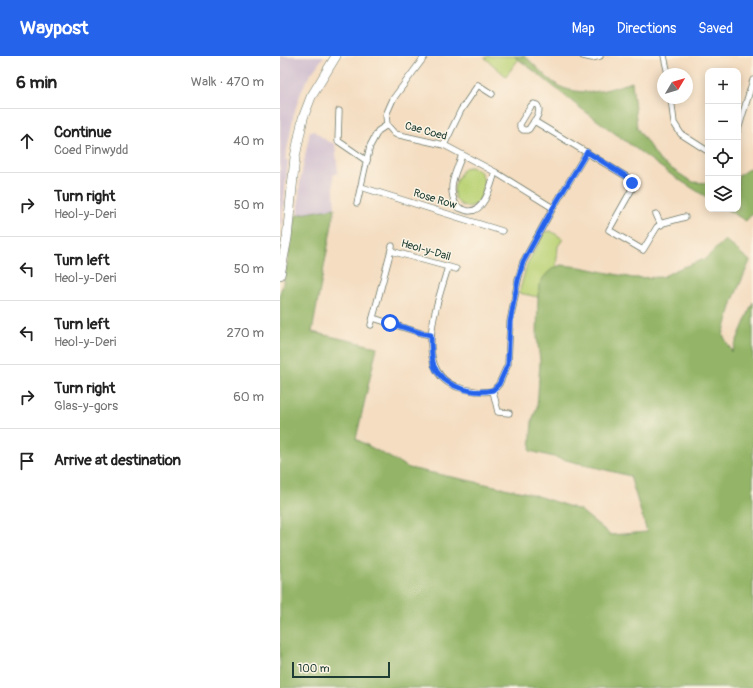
<!DOCTYPE html>
<html lang="en">
<head>
<meta charset="utf-8">
<style>
	:root { --surface:#fff; --page:#f2f2f2; --text:#222; --muted:#767676; --line:#e0e0e0; --accent:#2563eb }
	body { margin:0; font-family:Pangolin,sans-serif; background:var(--page); color:var(--text) }
	.controls { position:absolute; right:12px; top:12px; display:grid; overflow:hidden; border-radius:8px; box-shadow:0 2px 10px #0003 }
	.controls button { width:36px; height:36px; display:grid; place-items:center; padding:0; border:0; border-bottom:1px solid var(--line); background:var(--surface); color:var(--text); font:20px sans-serif }
	.compass { position:absolute; left:377px; top:12px; width:36px; height:36px; border-radius:50%; background:var(--surface); box-shadow:0 2px 10px #0003; rotate:52deg }
	.scale { position:absolute; left:12px; bottom:10px; width:98px; box-sizing:border-box; padding-left:4px; border:2px solid #1f3d34; border-top:0; font-size:11px; line-height:14px; white-space:nowrap; color:#1f3d34; -webkit-text-stroke:3px #fcf5e5; paint-order:stroke }
	.stop { position:absolute; width:12px; height:12px; margin:-9px; border:3px solid #2563eb; border-radius:50%; background:#fff }
	.stop.end { background:#2563eb; border-color:#fff; box-shadow:0 1px 4px #0008 }
	.list { margin:0; padding:0; list-style:none }
	h2 { display:flex; justify-content:space-between; align-items:center; height:52px; margin:0; padding:0 16px; font-size:17px }
	h2 small { font-size:13px; font-weight:400; color:var(--muted) }
	.list li { display:grid; grid-template-columns:26px 1fr auto; gap:12px; align-items:center; box-sizing:border-box; height:64px; padding:0 16px; border-top:1px solid var(--line) }
	.list b { display:block; font-size:15px; white-space:nowrap }
	.list p { margin:0; font-size:13px; white-space:nowrap; color:var(--muted) }
	.list em { font-size:13px; font-style:normal; color:var(--muted) }
	.icon { flex:none; width:22px; height:22px; fill:none; stroke:currentColor; stroke-width:2; stroke-linecap:round; stroke-linejoin:round }
	.map { position:relative; flex:none; width:473px; height:632px; overflow:hidden }
	header { display:flex; align-items:center; gap:24px; box-sizing:border-box; height:56px; padding:0 20px; background:var(--accent); color:#fff }
	header strong { font-size:19px }
	nav { display:flex; gap:22px; margin-inline-start:auto; font-size:14px }
	main { display:flex }
	aside { flex:1; background:var(--surface) }
	.map>svg:first-child { display:block }
	.industrial { fill:#cfbdcf }
	.green { fill:#bbd377; stroke:#6d8856 }
	.forest { fill:#94b568; stroke:#5a794e }
	.lines { fill:none; stroke-linecap:round; stroke-linejoin:round }
	.street-casing { stroke:#6a7565; stroke-width:7 }
	.primary-casing { stroke:#6a7565; stroke-width:10 }
	.street { stroke:#fff; stroke-width:5.5 }
	.primary { stroke:#fff; stroke-width:9 }
	.route { stroke:#2563eb; stroke-width:5 }
	.labels { text-anchor:middle; dominant-baseline:central; stroke-width:3; stroke-linejoin:round; paint-order:stroke }
	.street-label { font-size:11px; fill:#1f3d34; stroke:#fcf5e5 }
</style>
</head>
<body>
<header>
<strong>Waypost</strong>
<nav><a>Map</a><a>Directions</a><a>Saved</a></nav>
</header>
<main>
<aside>
<h2>6 min<small>Walk · 470 m</small></h2>
<ul class="list">
<li><svg class="icon" aria-label="ahead" viewBox="0 0 24 24"><path d="M12 20V5M6 11l6-6 6 6"/></svg><div><b>Continue</b><p>Coed Pinwydd</p></div><em>40 m</em></li>
<li><svg class="icon" aria-label="right" viewBox="0 0 24 24"><path d="M7 20v-9h11M14 6l5 5-5 5"/></svg><div><b>Turn right</b><p>Heol-y-Deri</p></div><em>50 m</em></li>
<li><svg class="icon" aria-label="left" viewBox="0 0 24 24"><path d="M17 20v-9H6M10 6l-5 5 5 5"/></svg><div><b>Turn left</b><p>Heol-y-Deri</p></div><em>50 m</em></li>
<li><svg class="icon" aria-label="left" viewBox="0 0 24 24"><path d="M17 20v-9H6M10 6l-5 5 5 5"/></svg><div><b>Turn left</b><p>Heol-y-Deri</p></div><em>270 m</em></li>
<li><svg class="icon" aria-label="right" viewBox="0 0 24 24"><path d="M7 20v-9h11M14 6l5 5-5 5"/></svg><div><b>Turn right</b><p>Glas-y-gors</p></div><em>60 m</em></li>
<li><svg class="icon" aria-label="arrive" viewBox="0 0 24 24"><path d="M6 21V4h12l-3 4 3 4H6"/></svg><div><b>Arrive at destination</b></div></li>
</ul>
</aside>
<div class="map">
<svg width="473" height="632" viewBox="0 0 473 632">
	<rect width="100%" height="100%" fill="#fcf5e5"/>
	<filter id="ink" filterUnits="userSpaceOnUse"><feTurbulence type="fractalNoise" baseFrequency=".025" numOctaves="2"/><feDisplacementMap in="SourceGraphic" scale="8" xChannelSelector="R" yChannelSelector="G"/><feConvolveMatrix kernelMatrix="1 2 1 2 8 2 1 2 1" color-interpolation-filters="sRGB"/></filter>
	<filter id="wash" filterUnits="userSpaceOnUse"><feTurbulence type="fractalNoise" baseFrequency=".012" numOctaves="4" result="noise"/><feDisplacementMap in="SourceGraphic" scale="16" xChannelSelector="R" yChannelSelector="G"/><feGaussianBlur stdDeviation="0.9" result="paint"/><feColorMatrix in="noise" values="0 0 0 0 0 0 0 0 0 0 0 0 0 0 0 0 0 1.4 0 .05"/><feComposite in="paint" operator="in"/></filter>
	<g filter="url(#wash)">
		<rect width="100%" height="100%" fill="#f4ddc1"/>
		<g class="industrial">
			<path d="M0,0h44l-18,25 -6,14 -6,18 -9,47h3l-8,78z"/>
			<path d="M30,75h4l13,10 8,3 3,29 -5,2 2,33 -37,7 2,-33z"/>
		</g>
		<g class="green">
			<path d="M208,0h26l4,4 -12,16 -21,-18z"/>
			<path d="M190,111l9,3c6,9 6,13 3,24 -6,20 -28,14 -28,-3 0,-8 6,-17 10,-23z"/>
			<path d="M271,175l12,8 -5,7 -2,21c-13,6 -17,18 -18,30l-19,-4 8,-29 18,-32z"/>
		</g>
		<g class="forest">
			<path d="M234,0h11c11,10 24,26 38,32 14,5 32,5 46,1 8,-2 15,-5 23,-7l5,46 23,33 32,21 16,1v15l-35,-22 -98,-72 -37,-30z"/>
			<path d="M473,110v49h-2l-5,6 -20,-12h12v-33z"/>
			<path d="M55,152l-23,124 65,15 -21,92 53,29 119,25 52,17 31,25 36,-3 -17,-56 -100,-25 2,-30 5,-14 1,-13 2,-33 -3,-24 1,-40 1,-12 5,-8 8,-8 9,-4 19,2 53,11 29,-1 16,-8 27,-10 20,-19 25,21 -17,39 -10,35 9,17 21,-50v386h-473v-395l4,-13 12,-65z"/>
		</g>
	</g>
	<g filter="url(#ink)">
		<g class="lines">
			<defs>
				<g id="street">
					<path d="M303,0l9,2 8,-2"/>
					<path d="M384,0l4,18"/>
					<path d="M391,42l3,25 7,11 25,16h2"/>
					<path d="M254,48l3,1c6,7 -4,17 -8,24l-2,1h-4l-3,-3v-3l11,-18z"/>
					<path d="M59,55l-1,30 29,20"/>
					<path d="M254,65l95,57 3,5v6l-23,41 34,20 14,-23 6,-4 22,-6"/>
					<path d="M107,69l8,9 49,11 51,27 58,36"/>
					<path d="M458,74l15,-50"/>
					<path d="M164,89l17,-35 17,-25 14,9"/>
					<path d="M182,99c-7,20 -16,32 -5,52 4,1 9,4 12,4 16,1 22,-27 26,-39"/>
					<path d="M81,131l141,44"/>
					<path d="M77,147l13,-57 8,-15 9,-6 -1,-10 7,-16 32,-43"/>
					<path d="M376,158l5,11"/>
					<path d="M111,195l65,18"/>
					<path d="M168,211c-9,32 -38,103 9,120 13,4 23,6 36,4l6,-7 9,-20 2,-42 8,-42 5,-18 30,-54 34,-56"/>
					<path d="M93,262l48,15 10,2"/>
					<path d="M91,269l21,-79"/>
					<path d="M213,335l5,21 11,1"/>
				</g>
				<path id="primary" d="M0,219l7,-37 8,-81 8,-39 8,-21 25,-41"/>
			</defs>
			<use href="#street" class="street-casing"/>
			<use href="#primary" class="primary-casing"/>
			<use href="#street" class="street"/>
			<use href="#primary" class="primary"/>
		</g>
	</g>
	<g class="lines" filter="url(#ink)">
		<path class="route" d="M110,267l31,10 10,2c0,9 0,21 3,31 9,21 39,29 59,24l6,-6 9,-20 2,-42 8,-42 5,-18 30,-54 34,-56 42,26 3,5"/>
	</g>
	<g class="labels">
		<g class="street-label">
			<text transform="translate(146 75) rotate(15)">Cae Coed</text>
			<text transform="translate(155 143) rotate(17)">Rose Row</text>
			<text transform="translate(146 194) rotate(16)">Heol-y-Dail</text>
		</g>
	</g>
</svg>
<div class="controls">
<button>+</button>
<button>−</button>
<button><svg class="icon" aria-label="locate" viewBox="0 0 24 24"><circle cx="12" cy="12" r="6"/><path d="M12 2v4M12 18v4M2 12h4M18 12h4"/></svg></button>
<button><svg class="icon" aria-label="layers" viewBox="0 0 24 24"><path d="M12 4l9 5-9 5-9-5zM3 14l9 5 9-5"/></svg></button>
</div>
<svg class="compass" viewBox="-18 -18 36 36"><path d="M0-13l5 13h-10z" fill="#e53935"/><path d="M0 13l5-13h-10z" fill="#767676"/></svg>
<div class="scale">100 m</div>
<div class="stop" style="left:110px;top:267px"></div>
<div class="stop end" style="left:352px;top:127px"></div>
</div>
</main>
</body>
</html>
